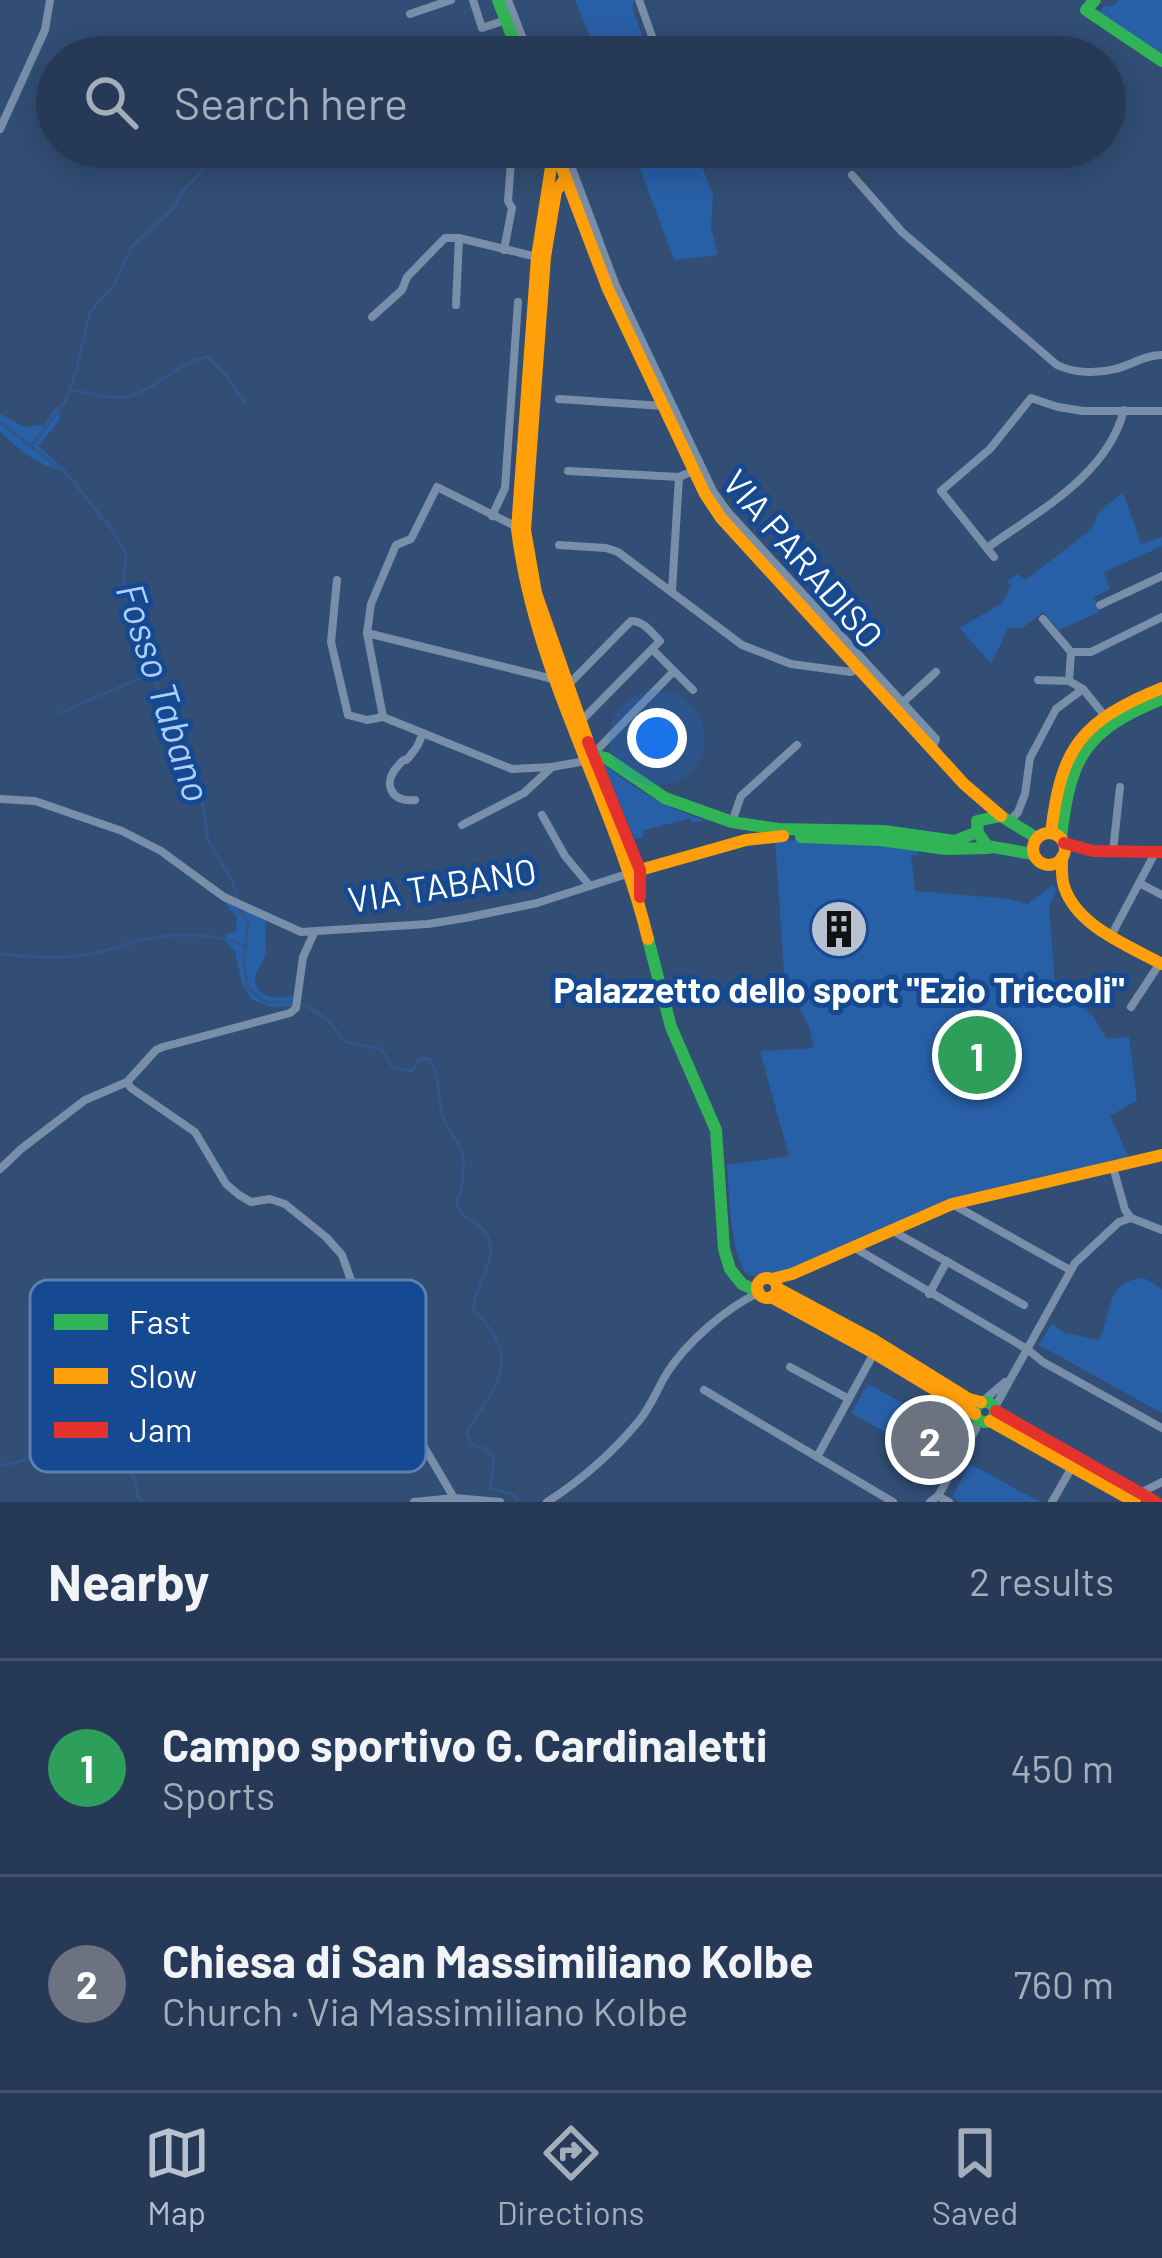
<!DOCTYPE html>
<html lang="en">
<head>
<meta charset="utf-8">
<style>
	:root { --surface:#263a58; --page:#324561; --text:#f1f3f6; --muted:#a4adba; --line:#42546e; --accent:#b7c1cf }
	body { margin:0; font-family:Barlow,sans-serif; background:var(--page); color:var(--text) }
	.you { position:absolute; left:657px; top:738px; width:42px; height:42px; margin:-30px; border:9px solid #fff; border-radius:50%; background:#1a73e8; box-shadow:0 0 0 18px #1a73e833 }
	.badge { display:grid; place-items:center; width:78px; height:78px; border-radius:50%; background:var(--accent); color:#fff; font-size:39px; font-weight:700 }
	.pin { position:absolute; translate:-50% -50%; border:6px solid #fff; box-shadow:0 3px 12px #0006 }
	.list { margin:0; padding:0; list-style:none }
	h2 { display:flex; justify-content:space-between; align-items:center; height:156px; margin:0; padding:0 48px; font-size:51px }
	h2 small { font-size:39px; font-weight:400; color:var(--muted) }
	.list li { display:grid; grid-template-columns:78px 1fr auto; gap:36px; align-items:center; box-sizing:border-box; height:216px; padding:0 48px; border-top:3px solid var(--line) }
	.list b { display:block; font-size:45px; white-space:nowrap }
	.list p { margin:0; font-size:39px; white-space:nowrap; color:var(--muted) }
	.list em { font-size:39px; font-style:normal; color:var(--muted) }
	.icon { flex:none; width:66px; height:66px; fill:none; stroke:currentColor; stroke-width:2; stroke-linecap:round; stroke-linejoin:round }
	.map { position:relative; flex:none; width:1162px; height:1502px; overflow:hidden }
	.search { position:absolute; background:var(--surface); box-shadow:0 6px 30px #0003; left:36px; right:36px; top:36px; height:132px; display:flex; align-items:center; gap:30px; box-sizing:border-box; padding:0 42px; border-radius:66px; color:var(--muted); font-size:45px }
	.sheet { height:588px; background:var(--surface) }
	nav { display:flex; justify-content:space-around; align-items:center; box-sizing:border-box; height:168px; border-top:3px solid var(--line); background:var(--surface); font-size:33px; color:var(--muted) }
	nav a { display:grid; justify-items:center; gap:6px }
	nav .on { color:var(--accent) }
	.map>svg:first-child { display:block }
	.green { fill:#2860a8 }
	.lines { fill:none; stroke-linecap:round; stroke-linejoin:round }
	.stream { stroke:#30568a; stroke-width:3 }
	.street { stroke:#798ea8; stroke-width:8 }
	.fast { stroke:#30b455; stroke-width:12 }
	.slow { stroke:#ff9f0a; stroke-width:12 }
	.jam { stroke:#e5322d; stroke-width:12 }
	.labels { text-anchor:middle; dominant-baseline:central; stroke-width:10; stroke-linejoin:round; paint-order:stroke }
	.street-label { font-size:36px; fill:#fff; stroke:#154992 }
	.poi-label { font-size:36px; font-weight:bold; fill:#fff; stroke:#154992 }
	.water-label { font-size:39px; font-style:italic; fill:#aecff8; stroke:#154992 }
	.key { fill:#154992; stroke:#5b80b3; stroke-width:3 }
	.key-label { font-size:33px; fill:#fff }
</style>
</head>
<body>
<div class="map">
<svg width="1162" height="1502" viewBox="0 0 1162 1502">
	<rect width="100%" height="100%" fill="#324e75"/>
	<g class="green">
		<path d="M575,0h60l-3,7 15,42 14,-3 4,11h-67z"/>
		<path d="M1119,0h43v54l-65,-42 9,-6h7z"/>
		<path d="M632,147h62l19,47 -2,34 7,27 -44,5z"/>
		<path d="M58,406l2,14 -22,26 29,25c-28,-4 -47,-20 -67,-40v-17l25,13 19,-2z"/>
		<path d="M1123,492l18,52 21,-7v9l-58,26 6,17 -16,8 5,15 -40,18 -16,-18 -21,16h-14l-17,36 -31,-36 42,-25 9,-17 -4,-5 11,-7 7,6 67,-51 6,-16z"/>
		<path d="M603,764c32,24 63,45 102,56l-13,3 -2,-5 -48,13 1,6 -8,2z"/>
		<path d="M775,840l85,2 57,7v6h-6l4,36 95,8 18,5 24,-19 5,5 -8,16 6,79 38,31 14,23 22,-2 8,63 -27,16 19,42 -172,41 -153,66 -21,7 -34,4c-20,-19 -19,-83 -22,-111l62,-9 -29,-105 54,-3 -5,-22 -24,-41z"/>
		<path d="M225,903l11,1 31,15c-3,12 -1,19 -1,31 0,10 -10,19 -11,28 -1,22 27,20 40,18v10l-23,1 -20,-7 -10,-17 -7,-32 -10,-10 1,-7 10,-2 1,-14z"/>
		<path d="M1144,1278l18,11v124l-123,-68 13,-21 13,9 34,7c14,-27 5,-59 45,-62z"/>
		<path d="M868,1384l42,23 -17,29 -42,-23z"/>
		<path d="M970,1464l70,38h-79l-9,-5z"/>
	</g>
	<g class="lines">
		<g class="stream">
			<path d="M72,390c19,3 39,10 58,6 29,-8 48,-35 78,-39l18,18 20,29"/>
			<path d="M0,422l68,53 44,55 14,24 -3,35 25,77 22,48 26,49 12,77 24,41 9,30 7,12 -4,40 4,25 17,14h27"/>
			<path d="M32,445l33,-43 11,-31 14,-59 24,-27 17,-37 42,-40 9,-16 27,-29 25,-16"/>
			<path d="M60,713l91,-40"/>
			<path d="M0,954c29,3 57,5 86,1 19,-3 37,-10 56,-15 33,-8 73,-7 104,6"/>
			<path d="M301,1004c21,9 31,19 44,38l36,7 12,19 19,3 7,-12h11c12,20 6,34 12,55 9,29 24,23 21,60 -1,11 -1,18 -7,28 5,16 17,17 28,29 19,22 -9,54 -11,78 51,49 24,74 -6,123l4,13 15,4 8,10 -4,29 22,6 8,8"/>
			<path d="M0,1465c28,0 55,-26 85,-24 11,1 26,9 37,13l13,27 4,18 5,3"/>
		</g>
		<g class="street">
			<path d="M473,0l9,28 24,-8"/>
			<path d="M508,0l22,57"/>
			<path d="M639,0l15,42"/>
			<path d="M410,14l41,-14"/>
			<path d="M0,129l45,-99 5,-30"/>
			<path d="M564,147l52,139 97,205 15,21 208,227 -4,10"/>
			<path d="M852,175l50,57 155,133c17,8 39,9 58,4 17,-4 29,-14 47,-14"/>
			<path d="M504,250l8,-42 -4,-7 4,-54"/>
			<path d="M456,305l3,-67"/>
			<path d="M372,317l30,-27 5,-13 38,-39h14l78,19"/>
			<path d="M559,399l104,7"/>
			<path d="M568,471l111,6"/>
			<path d="M492,516l13,-28 13,-186"/>
			<path d="M521,529l-84,-42 -26,52 -15,6 -25,59 -4,29 16,84 129,52 40,-2"/>
			<path d="M559,545l47,3 12,4 124,93 49,19 60,8 7,-3"/>
			<path d="M987,548c51,-37 120,-72 137,-138"/>
			<path d="M994,557l-53,-66 49,-42 41,-51 27,9 25,4h79"/>
			<path d="M337,580l-6,62 17,73 19,5 16,-3"/>
			<path d="M672,591l7,-114 14,-6"/>
			<path d="M1100,605l62,-29"/>
			<path d="M1043,619l28,33 -2,29"/>
			<path d="M367,633l190,47"/>
			<path d="M1071,652h20l71,-35"/>
			<path d="M1038,680l31,1"/>
			<path d="M1069,681l14,8 21,26"/>
			<path d="M568,685l63,-64c13,0 20,11 29,20l-8,8 41,41"/>
			<path d="M901,704l35,-32"/>
			<path d="M581,721l71,-72"/>
			<path d="M593,754l81,-83"/>
			<path d="M0,799l35,2 87,30 39,20 63,46 77,35 127,-8 37,-6 72,-15 96,-31"/>
			<path d="M415,800c-23,3 -33,-16 -18,-33 14,-16 3,2 16,-15 5,-5 7,-12 10,-19"/>
			<path d="M542,815l23,41 25,30"/>
			<path d="M1010,821l8,-9 7,-18 5,-36 26,-49 27,-20"/>
			<path d="M732,822l9,-26 56,-51"/>
			<path d="M462,825l62,-32 28,-26 33,-6"/>
			<path d="M1113,851l7,-64"/>
			<path d="M1139,883l23,12"/>
			<path d="M1111,936l44,-83"/>
			<path d="M1131,1007l29,-44"/>
			<path d="M127,1082l4,6 64,44 31,52 13,11 12,7 19,-3 15,5 41,33 16,18 47,132 65,111"/>
			<path d="M1113,1167l12,43 6,8 31,12"/>
			<path d="M0,1169l21,-20 64,-49 42,-18 29,-32 7,-3 127,-34 6,-5 7,-51 11,-24"/>
			<path d="M952,1204l118,66"/>
			<path d="M891,1230l133,75"/>
			<path d="M855,1248l172,101 16,13 119,66"/>
			<path d="M929,1294l18,-33"/>
			<path d="M790,1367l59,32"/>
			<path d="M704,1390l189,112"/>
			<path d="M983,1401l22,-19"/>
			<path d="M995,1407l80,-144 44,-41 12,-4"/>
			<path d="M817,1457l57,-104"/>
			<path d="M1140,1493l22,-11"/>
			<path d="M938,1496l11,6"/>
			<path d="M414,1502l40,-4 46,4"/>
			<path d="M547,1502c33,-21 66,-50 91,-80 13,-15 19,-33 29,-49 19,-30 59,-65 91,-80"/>
			<path d="M930,1502l8,-6 38,-67 1,-11"/>
			<path d="M1052,1502l20,-35"/>
		</g>
		<g class="fast">
			<path d="M498,0l22,57"/>
			<path d="M1095,0l-9,10 76,51"/>
			<path d="M592,755l14,3 59,40 67,24 46,7 106,2 71,10 22,-9"/>
			<path d="M801,837l79,3 66,9 43,-1"/>
			<path d="M1061,838c9,-81 24,-108 101,-139"/>
			<path d="M1033,854l-46,-8 -9,-13 -1,-12 24,-5 36,22"/>
			<path d="M648,939l23,88 45,103 8,119 6,20 12,15 17,8"/>
			<circle cx="985" cy="1412" r="10"/>
		</g>
		<g class="slow">
			<path d="M554,148l-17,109 -20,272c18,148 96,266 131,410"/>
			<path d="M555,150l53,139 97,205 16,24 243,266 37,32"/>
			<path d="M565,179l-9,12 -11,66 -20,273 11,63 52,149"/>
			<circle cx="1049" cy="849" r="16"/>
			<path d="M1051,833c10,-86 30,-112 111,-145"/>
			<path d="M1062,857c0,9 -1,20 2,29 12,40 65,60 98,78"/>
			<path d="M640,870l106,-30 37,-4"/>
			<circle cx="767" cy="1288" r="10"/>
			<path d="M772,1279l20,-5 160,-70 210,-49"/>
			<path d="M777,1288l97,52 95,59 12,3"/>
			<path d="M771,1297l103,56 101,61"/>
			<path d="M990,1421l145,81"/>
		</g>
		<g class="jam">
			<path d="M588,742l52,128v27"/>
			<path d="M1064,843l29,8 69,1"/>
			<path d="M996,1411l160,91"/>
		</g>
	</g>
	<defs>
		<symbol id="building-disc" viewBox="-11 -11 22 22"><circle r="9.5" fill="#b7c1cf" stroke="#154992"/><path d="M-4-6H4V6H1V3H-1V6H-4ZM-2.5-4.3h1.7v1.8h-1.7ZM.8-4.3h1.7v1.8H.8ZM-2.5-1h1.7V.8h-1.7ZM.8-1h1.7V.8H.8Z" fill="#111"/></symbol>
	</defs>
	<g fill-rule="evenodd">
		<use href="#building-disc" x="806" y="896" width="66" height="66"/>
	</g>
	<g class="labels">
		<g class="street-label">
			<text transform="translate(804 558) rotate(49)">VIA PARADISO</text>
			<text transform="translate(442 884) rotate(-9)">VIA TABANO</text>
		</g>
		<g class="poi-label">
			<text x="839" y="988">Palazzetto dello sport "Ezio Triccoli"</text>
		</g>
		<g class="water-label">
			<text transform="translate(165 692) rotate(72)">Fosso Tabano</text>
		</g>
	</g>
	<rect x="30" y="1280" width="396" height="192" rx="18" class="key"/>
	<rect x="54" y="1314" width="54" height="16" fill="#30b455"/>
	<rect x="54" y="1368" width="54" height="16" fill="#ff9f0a"/>
	<rect x="54" y="1422" width="54" height="16" fill="#e5322d"/>
	<g class="key-label">
		<text x="129" y="1334">Fast</text>
		<text x="129" y="1388">Slow</text>
		<text x="129" y="1442">Jam</text>
	</g>
</svg>
<div class="you"></div>
<div class="pin badge" style="left:977px;top:1055px;background:#2e9e5b">1</div>
<div class="pin badge" style="left:930px;top:1440px;background:#6b7280">2</div>
<div class="search"><svg class="icon" aria-label="search" viewBox="0 0 24 24"><circle cx="10" cy="10" r="6"/><path d="M15 15l6 6"/></svg>Search here</div>
</div>
<section class="sheet">
<h2>Nearby<small>2 results</small></h2>
<ul class="list">
<li><span class="badge" style="background:#2e9e5b">1</span><div><b>Campo sportivo G. Cardinaletti</b><p>Sports</p></div><em>450 m</em></li>
<li><span class="badge" style="background:#6b7280">2</span><div><b>Chiesa di San Massimiliano Kolbe</b><p>Church · Via Massimiliano Kolbe</p></div><em>760 m</em></li>
</ul>
</section>
<nav>
<a class="on"><svg class="icon" aria-label="map" viewBox="0 0 24 24"><path d="M3 6l6-2 6 2 6-2v14l-6 2-6-2-6 2zM9 4v14M15 6v14"/></svg>Map</a>
<a><svg class="icon" aria-label="directions" viewBox="0 0 24 24"><path d="M12 3l9 9-9 9-9-9zM9 14v-3h6M13 9l2 2-2 2"/></svg>Directions</a>
<a><svg class="icon" aria-label="saved" viewBox="0 0 24 24"><path d="M7 4h10v16l-5-4-5 4z"/></svg>Saved</a>
</nav>
</body>
</html>
